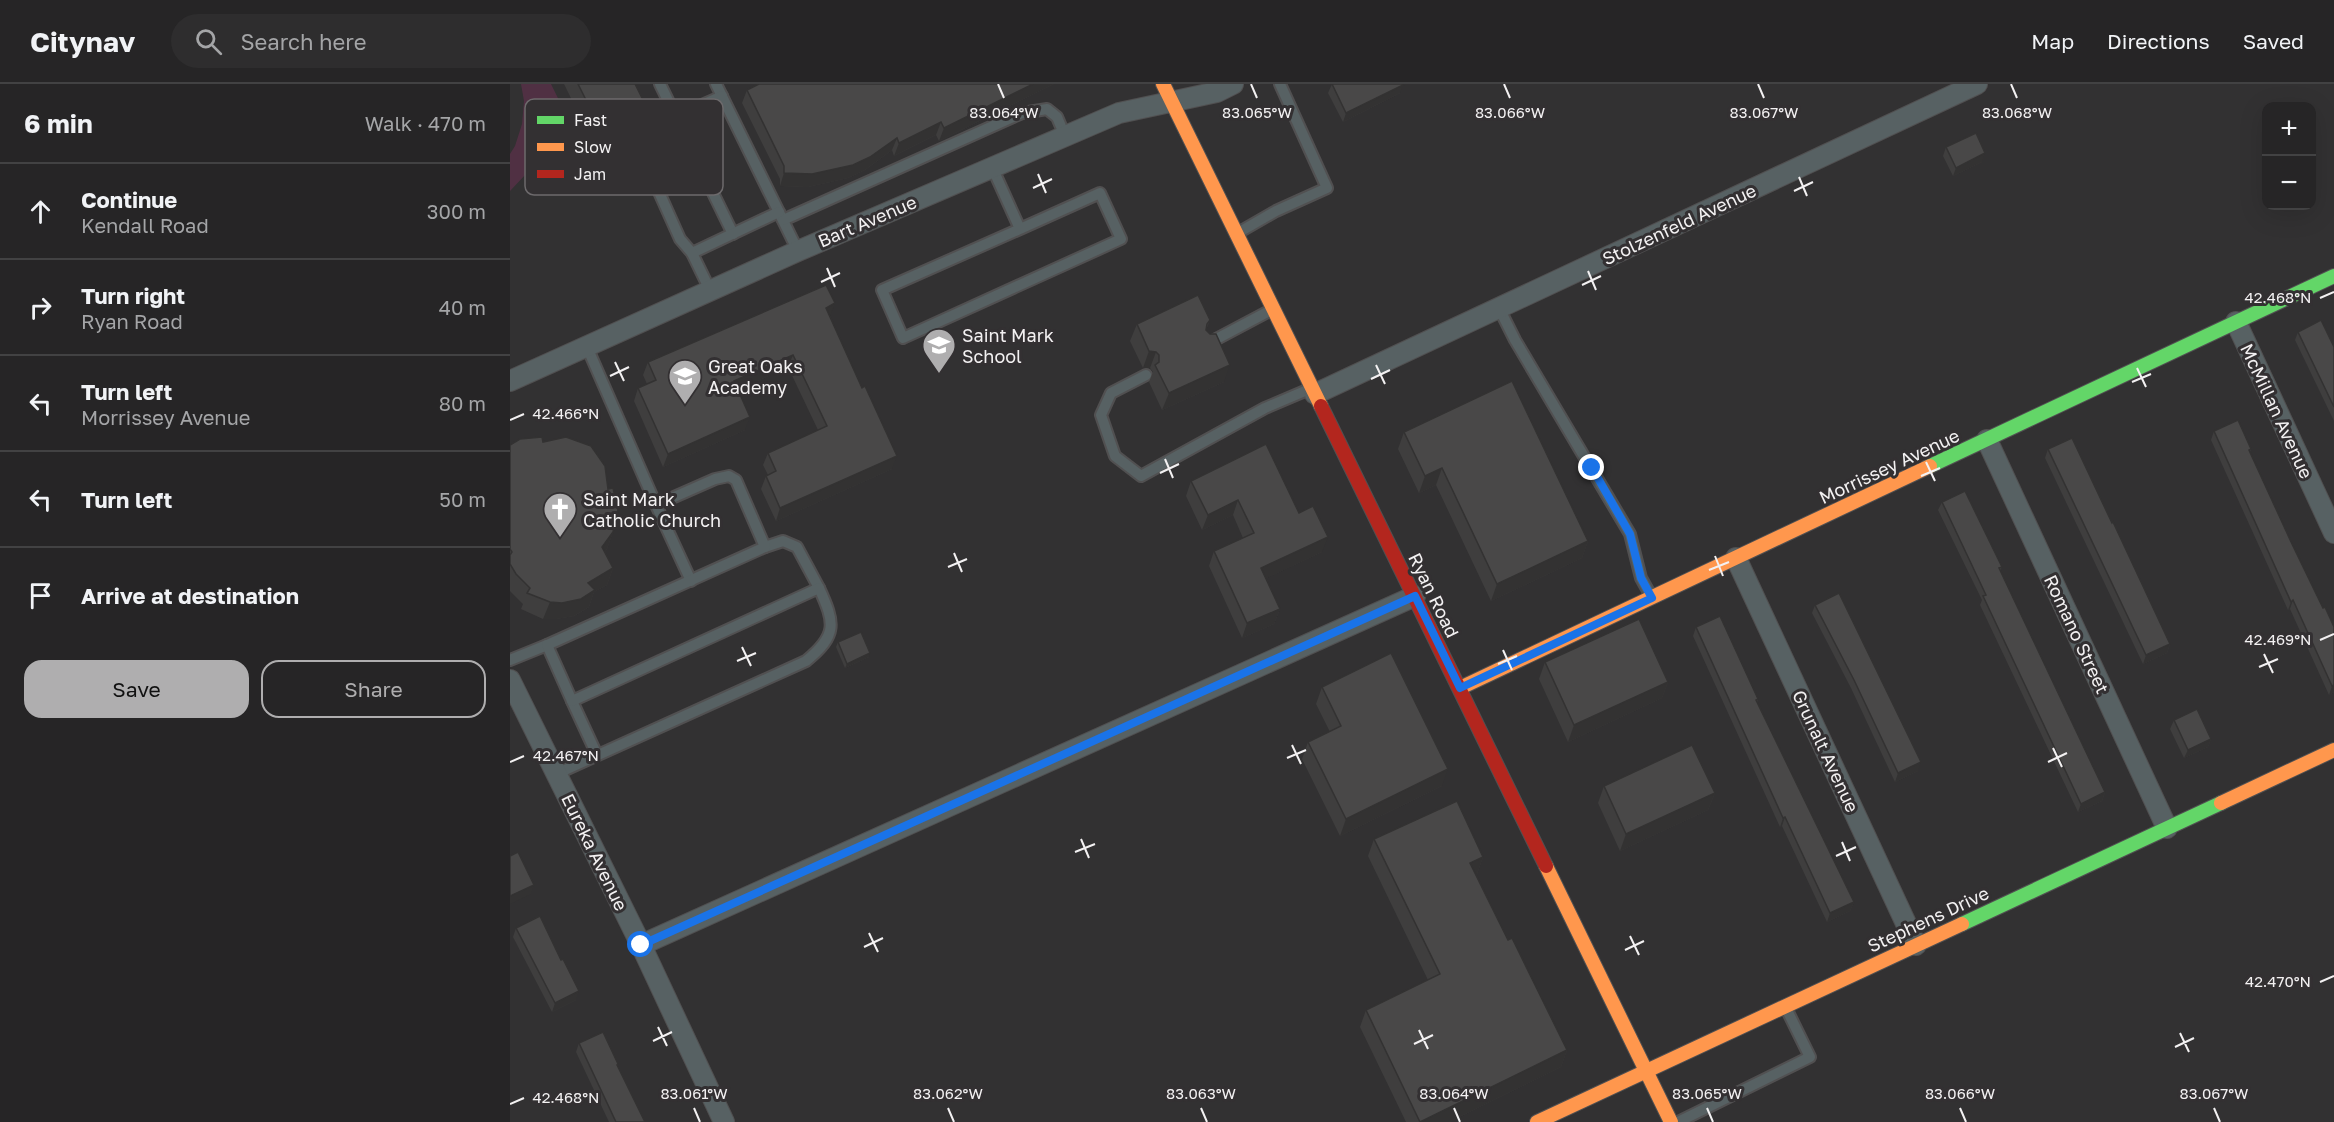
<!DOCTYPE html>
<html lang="en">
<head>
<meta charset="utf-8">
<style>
	:root { --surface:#262526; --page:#2e2d2e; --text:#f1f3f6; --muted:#a4a5a7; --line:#424243; --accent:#afaeaf }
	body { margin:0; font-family:"Golos Text",sans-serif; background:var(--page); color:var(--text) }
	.controls { position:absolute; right:18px; top:18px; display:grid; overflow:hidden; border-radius:12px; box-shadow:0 6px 24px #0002 }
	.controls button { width:54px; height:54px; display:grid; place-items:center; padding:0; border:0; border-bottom:2px solid var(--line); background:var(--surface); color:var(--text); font:30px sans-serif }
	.stop { position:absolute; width:18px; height:18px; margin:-14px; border:4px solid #1a73e8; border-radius:50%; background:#fff }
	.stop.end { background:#1a73e8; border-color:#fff; box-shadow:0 2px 6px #0008 }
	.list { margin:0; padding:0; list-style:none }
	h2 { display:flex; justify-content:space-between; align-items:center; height:78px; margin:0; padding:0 24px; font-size:26px }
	h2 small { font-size:20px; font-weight:400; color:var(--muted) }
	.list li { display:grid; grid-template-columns:39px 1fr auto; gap:18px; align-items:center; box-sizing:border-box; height:96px; padding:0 24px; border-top:2px solid var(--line) }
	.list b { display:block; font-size:22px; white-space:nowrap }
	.list p { margin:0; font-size:20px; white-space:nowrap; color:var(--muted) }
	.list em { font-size:20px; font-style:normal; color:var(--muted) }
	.actions { display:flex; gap:12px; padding:18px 24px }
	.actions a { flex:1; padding:14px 0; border:2px solid var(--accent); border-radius:18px; text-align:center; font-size:21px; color:var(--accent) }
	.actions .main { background:var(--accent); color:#111 }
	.icon { flex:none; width:33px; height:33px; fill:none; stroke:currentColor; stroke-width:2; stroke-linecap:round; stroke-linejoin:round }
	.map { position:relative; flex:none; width:1824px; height:1038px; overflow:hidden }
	header { display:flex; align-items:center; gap:36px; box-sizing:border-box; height:84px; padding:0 30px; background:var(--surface); border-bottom:2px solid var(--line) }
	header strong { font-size:28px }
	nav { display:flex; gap:33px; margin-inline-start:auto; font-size:21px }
	.search { width:420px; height:54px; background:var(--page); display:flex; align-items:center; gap:15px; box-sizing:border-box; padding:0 21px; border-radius:33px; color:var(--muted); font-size:22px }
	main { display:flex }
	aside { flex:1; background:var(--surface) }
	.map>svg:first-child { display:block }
	.green { fill:#503043 }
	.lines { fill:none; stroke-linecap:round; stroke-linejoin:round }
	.lane-casing { stroke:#515051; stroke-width:14 }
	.street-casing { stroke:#515051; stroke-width:22 }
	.fast-casing { stroke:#515051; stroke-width:16 }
	.slow-casing { stroke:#515051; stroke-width:16 }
	.jam-casing { stroke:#515051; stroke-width:16 }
	.lane { stroke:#576163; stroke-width:10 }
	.street { stroke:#576163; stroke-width:20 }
	.fast { stroke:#63d668; stroke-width:14 }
	.slow { stroke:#ff974d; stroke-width:14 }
	.jam { stroke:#b3261e; stroke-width:14 }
	.wall { fill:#3f3e3e }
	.shaded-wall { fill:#333232 }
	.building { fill:#494848; stroke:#333232; stroke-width:1.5 }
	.route { stroke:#1a73e8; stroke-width:8 }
	.ticks { fill:none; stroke:#f3f1f2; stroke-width:2 }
	.labels { text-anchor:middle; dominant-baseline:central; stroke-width:6; stroke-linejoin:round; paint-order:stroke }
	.street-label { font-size:18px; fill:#f3f1f2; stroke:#333032 }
	.poi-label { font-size:18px; fill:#f3f1f2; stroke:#333032; text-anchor:start }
	.key { fill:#333032; stroke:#6d6a6c; stroke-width:1.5 }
	.key-label { font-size:16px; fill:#f3f1f2 }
	.ticks-label { font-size:15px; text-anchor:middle; fill:#f3f1f2; stroke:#333032; stroke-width:6; stroke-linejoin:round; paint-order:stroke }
</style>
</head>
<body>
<header>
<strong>Citynav</strong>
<div class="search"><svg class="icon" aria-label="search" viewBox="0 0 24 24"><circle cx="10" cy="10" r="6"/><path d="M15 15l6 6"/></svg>Search here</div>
<nav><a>Map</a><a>Directions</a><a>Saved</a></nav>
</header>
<main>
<aside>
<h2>6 min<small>Walk · 470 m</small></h2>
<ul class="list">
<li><svg class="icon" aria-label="ahead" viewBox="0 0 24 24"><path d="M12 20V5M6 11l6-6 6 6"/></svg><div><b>Continue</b><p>Kendall Road</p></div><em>300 m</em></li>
<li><svg class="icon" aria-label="right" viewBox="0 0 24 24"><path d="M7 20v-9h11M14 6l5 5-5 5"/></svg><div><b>Turn right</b><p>Ryan Road</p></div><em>40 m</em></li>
<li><svg class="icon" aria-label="left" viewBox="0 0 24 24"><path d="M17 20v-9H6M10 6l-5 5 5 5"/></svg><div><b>Turn left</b><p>Morrissey Avenue</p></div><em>80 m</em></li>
<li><svg class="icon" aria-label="left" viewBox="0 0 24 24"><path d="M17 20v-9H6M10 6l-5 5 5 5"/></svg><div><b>Turn left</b></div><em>50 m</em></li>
<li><svg class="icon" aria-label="arrive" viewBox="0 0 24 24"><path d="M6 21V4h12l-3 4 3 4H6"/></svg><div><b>Arrive at destination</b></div></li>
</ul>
<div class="actions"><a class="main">Save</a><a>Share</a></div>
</aside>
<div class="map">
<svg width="1824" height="1038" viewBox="0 0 1824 1038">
	<rect width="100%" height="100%" fill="#323132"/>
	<path class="green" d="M11,0h30l38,77 -21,10 -20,-37 -22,40 -16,17v-37l5,-8 7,-22 2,-23z"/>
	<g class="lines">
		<defs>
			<g id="lane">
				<path d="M150,0l73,150"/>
				<path d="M206,0l82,167"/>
				<path d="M482,83l28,62 -138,61 21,48 218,-99 -21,-46 -80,36"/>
				<path d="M273,136l239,-107 25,-4 10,8 8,19"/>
				<path d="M726,150l40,-23 51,-23 -47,-104"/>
				<path d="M182,169l87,-41"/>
				<path d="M200,206l-18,-37 -12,-14 -30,-67c-2,-15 13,-44 26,-53 13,-10 32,-16 46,-23"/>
				<path d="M989,224l16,32 115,194 11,44 10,18"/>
				<path d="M697,260l66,-35"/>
				<path d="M636,291l-35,18 -10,22 14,41 26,20 124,-68 47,-20"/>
				<path d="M146,421l35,76"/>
				<path d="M255,463l18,-6 14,6 22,41"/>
				<path d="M0,576l37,-15"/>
				<path d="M62,617l25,54"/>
				<path d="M46,690l250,-113c32,-26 29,-38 13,-73l-247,113 -25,-56 218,-98 -29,-67 -7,-4 -14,3 -59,26 -69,-158"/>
				<path d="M1168,1038l132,-65 -25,-51"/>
			</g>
			<g id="street">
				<path d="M1726,238l98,211"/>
				<path d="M0,297l288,-130 321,-138 98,-21 16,-8"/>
				<path d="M805,310l662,-310"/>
				<path d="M1477,356l180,388"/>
				<path d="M1226,474l180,387"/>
				<path d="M0,596l131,265 83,177"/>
				<path d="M131,861l774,-349"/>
			</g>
			<g id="fast">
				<path d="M1420,382l404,-190"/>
				<path d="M1452,840l259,-121"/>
			</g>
			<g id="slow">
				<path d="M653,0l158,322"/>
				<path d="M950,604l470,-222"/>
				<path d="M1711,719l113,-53"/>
				<path d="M1036,782l125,256"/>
				<path d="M1027,1038l425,-198"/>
			</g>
			<path id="jam" d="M811,322l225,460"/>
		</defs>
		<use href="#lane" class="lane-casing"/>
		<use href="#street" class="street-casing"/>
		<use href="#fast" class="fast-casing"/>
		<use href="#slow" class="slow-casing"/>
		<use href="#jam" class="jam-casing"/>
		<use href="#lane" class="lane"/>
		<use href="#street" class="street"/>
		<use href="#fast" class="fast"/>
		<use href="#slow" class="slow"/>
		<use href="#jam" class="jam"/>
	</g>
	<g class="wall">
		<path d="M54,0h71l9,47 -46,22z"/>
		<path d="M544,0l-115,57 -3,-6 -42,21 -2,-6 -27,20 -17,8 -40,9 -28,-1v-7l-38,-76 5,-13z"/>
		<path d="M822,0l68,9 -57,29 -15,-29z"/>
		<path d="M1436,63l36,15 -29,14 -10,-20z"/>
		<path d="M320,232l62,153 -116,52 -15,-32 5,-13 2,-1 -5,-10 5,-12 50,-23 -30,-63 -50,23 7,40 -82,37 -29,-66 4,-13 9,-4 -4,-9 5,-13z"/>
		<path d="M700,236l-4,10 18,52 -62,28 -13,-28 4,-10 -3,-4h-7l-13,-27 7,-17z"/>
		<path d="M1788,248l36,15v74l-39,-81z"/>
		<path d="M1704,347l37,18 -1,3 84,240 -5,3 -39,-86 -2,1 -77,-170z"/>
		<path d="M894,348l184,109 -6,17 -91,43 -55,-116 -17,8 -21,-44z"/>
		<path d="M33,358l70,90 -6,17 -2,3 8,16 -6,17 -13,7 -5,15 -15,9 -18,3h-13l-22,-10 2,-5 -13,-13v-146z"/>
		<path d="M1538,365l122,195 -3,9 -24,11 -98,-206z"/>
		<path d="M681,397l108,32 23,39 -56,26 14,31 -6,15 -32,14 -33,-72 5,-15 29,-13 -10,-23 -31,15 -16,-34z"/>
		<path d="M1432,418l60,65 -2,4 105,221 -3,9 -24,11 -98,-207 2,-5 -44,-90z"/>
		<path d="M1305,521l103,166 -23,11 -44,-94 -39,-75z"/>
		<path d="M1186,543l62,72 -1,4 97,199 -4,9 -23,11 -45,-96 -2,1 -87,-191z"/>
		<path d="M328,558l31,15 -24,11 -9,-21z"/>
		<path d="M1035,578l123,20 -6,16 -94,44 -29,-63z"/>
		<path d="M812,603l120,99 -102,50 -38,-77 6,-17 22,-10 -14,-28z"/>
		<path d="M1664,636l37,19 -3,8 -24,11 -14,-29z"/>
		<path d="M1094,702l111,7 -7,17 -88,41 -22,-48z"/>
		<path d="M864,755l109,18 -6,17 -2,1 33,65 59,110 -6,17 -112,55h-43l-46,-95 6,-17 62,-30 -60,-124z"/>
		<path d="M6,844l60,72 -24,12 -39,-75z"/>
		<path d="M69,959l39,24 27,55h-36l-33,-70z"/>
	</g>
	<g class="shaded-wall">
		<path d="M523,0h21l-115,57 5,-13z"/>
		<path d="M893,1l-3,8 -57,29 3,-9z"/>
		<path d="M140,30l-6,17 -46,22 6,-17z"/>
		<path d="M431,38l-5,13 -42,21 5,-13z"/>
		<path d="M387,54l-5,12 -27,20 -17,8 -40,9 -28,-1 4,-13z"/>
		<path d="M1475,69l-3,9 -29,14 3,-8z"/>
		<path d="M325,219l-5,13 -4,-8z"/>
		<path d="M639,267l7,1 -6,16h-7z"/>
		<path d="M283,271l-5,12 -59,27 5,-13z"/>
		<path d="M720,281l-6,17 -62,28 7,-17z"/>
		<path d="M240,333l-5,13 -82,37 5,-13z"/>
		<path d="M387,372l-5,13 -116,52 4,-13z"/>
		<path d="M932,384l-6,17 -17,8 6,-17z"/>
		<path d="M728,416l-5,15 -31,15 6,-15z"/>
		<path d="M103,448l-6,17 -11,15 6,-17z"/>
		<path d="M818,453l-6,15 -66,31 5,-15z"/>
		<path d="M1078,457l-6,17 -91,43 6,-17z"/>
		<path d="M103,484l-6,17 -13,7 -5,15 -15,9 -18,3h-13l7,-17 38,-19z"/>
		<path d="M1783,516l-3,9 -2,1 3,-8z"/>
		<path d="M770,525l-6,15 -32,14 5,-15z"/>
		<path d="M1660,560l-3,9 -24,11 3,-9z"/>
		<path d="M360,569l-1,4 -24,11 2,-4z"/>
		<path d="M1158,598l-6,16 -94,44 6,-17z"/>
		<path d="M1824,601v7l-5,3 3,-9z"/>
		<path d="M1701,655l-3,8 -24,11 4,-8z"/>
		<path d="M1411,678l-3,9 -23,11 3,-9z"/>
		<path d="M938,685l-6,17 -102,50 6,-17z"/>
		<path d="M1595,708l-3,9 -24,11 3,-8z"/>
		<path d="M1205,709l-7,17 -88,41 6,-17z"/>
		<path d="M1275,733l-3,9 -2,1 3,-9z"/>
		<path d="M973,773l-6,17 -13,6 6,-17z"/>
		<path d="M24,801l-3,9 -21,10v-8z"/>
		<path d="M1344,818l-4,9 -23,11 3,-9z"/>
		<path d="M69,907l-3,9 -24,12 3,-9z"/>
		<path d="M1057,966l-6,17 -112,55h-29z"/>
	</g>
	<g class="building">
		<path d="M68,0h57l15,30 -46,22z"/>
		<path d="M249,0h274l-89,44 -3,-6 -42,21 -2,-5 -27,19 -17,8 -41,9 -28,-1v-7l-37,-76z"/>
		<path d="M822,0h70l1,1 -57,28z"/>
		<path d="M1466,49l9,20 -29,15 -10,-21z"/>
		<path d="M316,201l9,18 -9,5 36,80 3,-2 32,70 -117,52 -14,-32 10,-5 -8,-18 59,-27 -34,-71 -59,26 16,36 -82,37 -30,-66 18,-8 -8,-18z"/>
		<path d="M688,211l12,25 -3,4 -1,6 4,4h6l14,31 -61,28 -14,-28 4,-3v-7l-3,-3 -7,-1 -12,-27z"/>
		<path d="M1811,236l13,27v60l-36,-75z"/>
		<path d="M1002,297l76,160 -91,43 -55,-116 -17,8 -21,-44z"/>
		<path d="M1728,336l13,29 -2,1 43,94 31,64 2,-1 9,20v58l-2,1 -39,-86 -2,2 -77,-171z"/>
		<path d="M32,353l1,5 23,-5 25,9 14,20 3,23 5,-1 5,22 -5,22 -11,15 11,21 -25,15 7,7 -14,9 -19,4 -12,-1 -23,-9 3,-5 -14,-14 -6,-10v-9l2,-3 -2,-3v-104l10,-6z"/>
		<path d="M1562,354l40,85 1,-1 57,122 -24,11 -98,-206z"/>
		<path d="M756,360l33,69 14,-7 15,31 -67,31 19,41 -33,14 -33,-72 40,-18 -16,-33 -30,15 -17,-34z"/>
		<path d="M1455,407l37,76 -3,1 106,224 -24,12 -98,-208 3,-1 -44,-93z"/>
		<path d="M1329,509l82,169 -23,11 -44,-93 -39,-75z"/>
		<path d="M1210,532l38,83 -2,1 98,202 -24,11 -45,-96 -2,1 -87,-191z"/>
		<path d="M1129,535l29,63 -94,43 -29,-63z"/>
		<path d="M351,548l9,21 -23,11 -9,-22z"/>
		<path d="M881,569l57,116 -102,50 -38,-77 33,-16 -19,-39z"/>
		<path d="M1687,625l14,30 -23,11 -14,-30z"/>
		<path d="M1182,661l23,48 -89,41 -22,-48z"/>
		<path d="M947,717l26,56 -13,6 38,77 4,-2 55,112 -147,72 -54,-112 74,-36 -66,-135z"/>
		<path d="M8,768l16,33 -24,11v-40z"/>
		<path d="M30,832l21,44 2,-1 16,32 -24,12 -39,-75z"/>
		<path d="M93,948l15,32 -1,1 28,57h-29l-37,-79z"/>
	</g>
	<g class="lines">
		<path class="route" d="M131,861l774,-349 45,92 192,-90 -11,-20 -11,-44 -38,-66"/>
	</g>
	<path class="ticks" d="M488,0l6,14M741,0l6,14M994,0l6,14M1248,0l6,14M1501,0l6,14M528,90l8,19M1289,93l8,19M523,104l19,-9M1284,107l19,-9M317,184l8,19M1078,187l8,19M311,198l19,-9M1072,201l19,-9M1810,214l14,-6M105,278l9,19M866,281l9,19M1627,284l9,19M100,292l19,-9M861,295l19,-9M1622,298l19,-8M0,336l14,-6M655,375l8,19M1416,378l9,19M650,389l19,-9M1411,392l19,-8M444,469l8,19M1205,472l8,20M438,483l19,-8M1199,486l20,-8M1810,556l14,-6M232,563l9,19M993,566l9,20M1754,570l9,19M227,577l19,-8M988,580l19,-8M1749,583l19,-8M782,661l9,19M1543,664l9,19M777,674l19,-8M0,678l14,-6M1538,678l19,-9M571,755l8,19M1332,758l8,19M565,768l20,-8M1326,772l20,-9M359,849l9,19M1120,852l9,19M354,863l19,-9M1115,866l19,-9M1810,898l14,-6M148,943l9,19M909,946l9,19M1670,949l9,19M143,957l19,-9M904,960l19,-9M1665,963l19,-9M0,1020l14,-6M184,1024l6,14M438,1024l6,14M691,1024l6,14M944,1024l6,14M1197,1024l6,14M1450,1024l6,14M1704,1024l6,14"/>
	<defs>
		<symbol id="school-pin" viewBox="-11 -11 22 30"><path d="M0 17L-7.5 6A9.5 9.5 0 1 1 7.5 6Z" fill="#afaeaf" stroke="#333032"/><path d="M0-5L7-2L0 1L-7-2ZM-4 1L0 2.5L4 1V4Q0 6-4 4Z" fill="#fff"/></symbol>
		<symbol id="church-pin" viewBox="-11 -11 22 30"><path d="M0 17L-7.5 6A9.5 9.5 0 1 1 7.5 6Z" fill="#afaeaf" stroke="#333032"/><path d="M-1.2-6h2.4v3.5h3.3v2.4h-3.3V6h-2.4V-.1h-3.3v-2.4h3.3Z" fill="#fff"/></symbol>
	</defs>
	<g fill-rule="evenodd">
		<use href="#school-pin" x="410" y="242" width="38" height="52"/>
		<use href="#school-pin" x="156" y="273" width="38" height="52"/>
		<use href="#church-pin" x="31" y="406" width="38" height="52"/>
	</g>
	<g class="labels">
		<g class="street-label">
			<text transform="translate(357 137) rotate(-23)">Bart Avenue</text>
			<text transform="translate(1169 140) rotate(-25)">Stolzenfeld Avenue</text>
			<text transform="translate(1767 327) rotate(65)">McMillan Avenue</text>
			<text transform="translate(1379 382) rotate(-25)">Morrissey Avenue</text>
			<text transform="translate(924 511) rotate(64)">Ryan Road</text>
			<text transform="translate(1567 550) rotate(65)">Romano Street</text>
			<text transform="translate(1316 667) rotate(65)">Grunalt Avenue</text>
			<text transform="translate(85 768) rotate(64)">Eureka Avenue</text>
			<text transform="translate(1418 835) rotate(-25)">Stephens Drive</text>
		</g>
		<g class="poi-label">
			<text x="452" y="251">Saint Mark<tspan x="452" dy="21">School</tspan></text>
			<text x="198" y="282">Great Oaks<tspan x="198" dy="21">Academy</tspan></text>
			<text x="73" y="415">Saint Mark<tspan x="73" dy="21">Catholic Church</tspan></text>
		</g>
	</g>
	<rect x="15" y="15" width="198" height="96" rx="9" class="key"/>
	<rect x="27" y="32" width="27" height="8" fill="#63d668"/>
	<rect x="27" y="59" width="27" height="8" fill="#ff974d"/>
	<rect x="27" y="86" width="27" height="8" fill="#b3261e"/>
	<g class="key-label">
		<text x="64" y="42">Fast</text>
		<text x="64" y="69">Slow</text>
		<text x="64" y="96">Jam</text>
	</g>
	<g class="ticks-label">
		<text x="494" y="34">83.064°W</text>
		<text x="747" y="34">83.065°W</text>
		<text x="1000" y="34">83.066°W</text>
		<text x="1254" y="34">83.067°W</text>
		<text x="1507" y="34">83.068°W</text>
		<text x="1768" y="219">42.468°N</text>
		<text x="56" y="335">42.466°N</text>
		<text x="1768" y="561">42.469°N</text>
		<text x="56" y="677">42.467°N</text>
		<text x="1768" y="903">42.470°N</text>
		<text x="184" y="1015">83.061°W</text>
		<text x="438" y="1015">83.062°W</text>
		<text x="691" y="1015">83.063°W</text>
		<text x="944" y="1015">83.064°W</text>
		<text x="1197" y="1015">83.065°W</text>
		<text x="1450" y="1015">83.066°W</text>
		<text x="1704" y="1015">83.067°W</text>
		<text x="56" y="1019">42.468°N</text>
	</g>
</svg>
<div class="controls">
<button>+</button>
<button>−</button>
</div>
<div class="stop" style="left:131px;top:861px"></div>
<div class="stop end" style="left:1082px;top:384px"></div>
</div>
</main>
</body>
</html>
